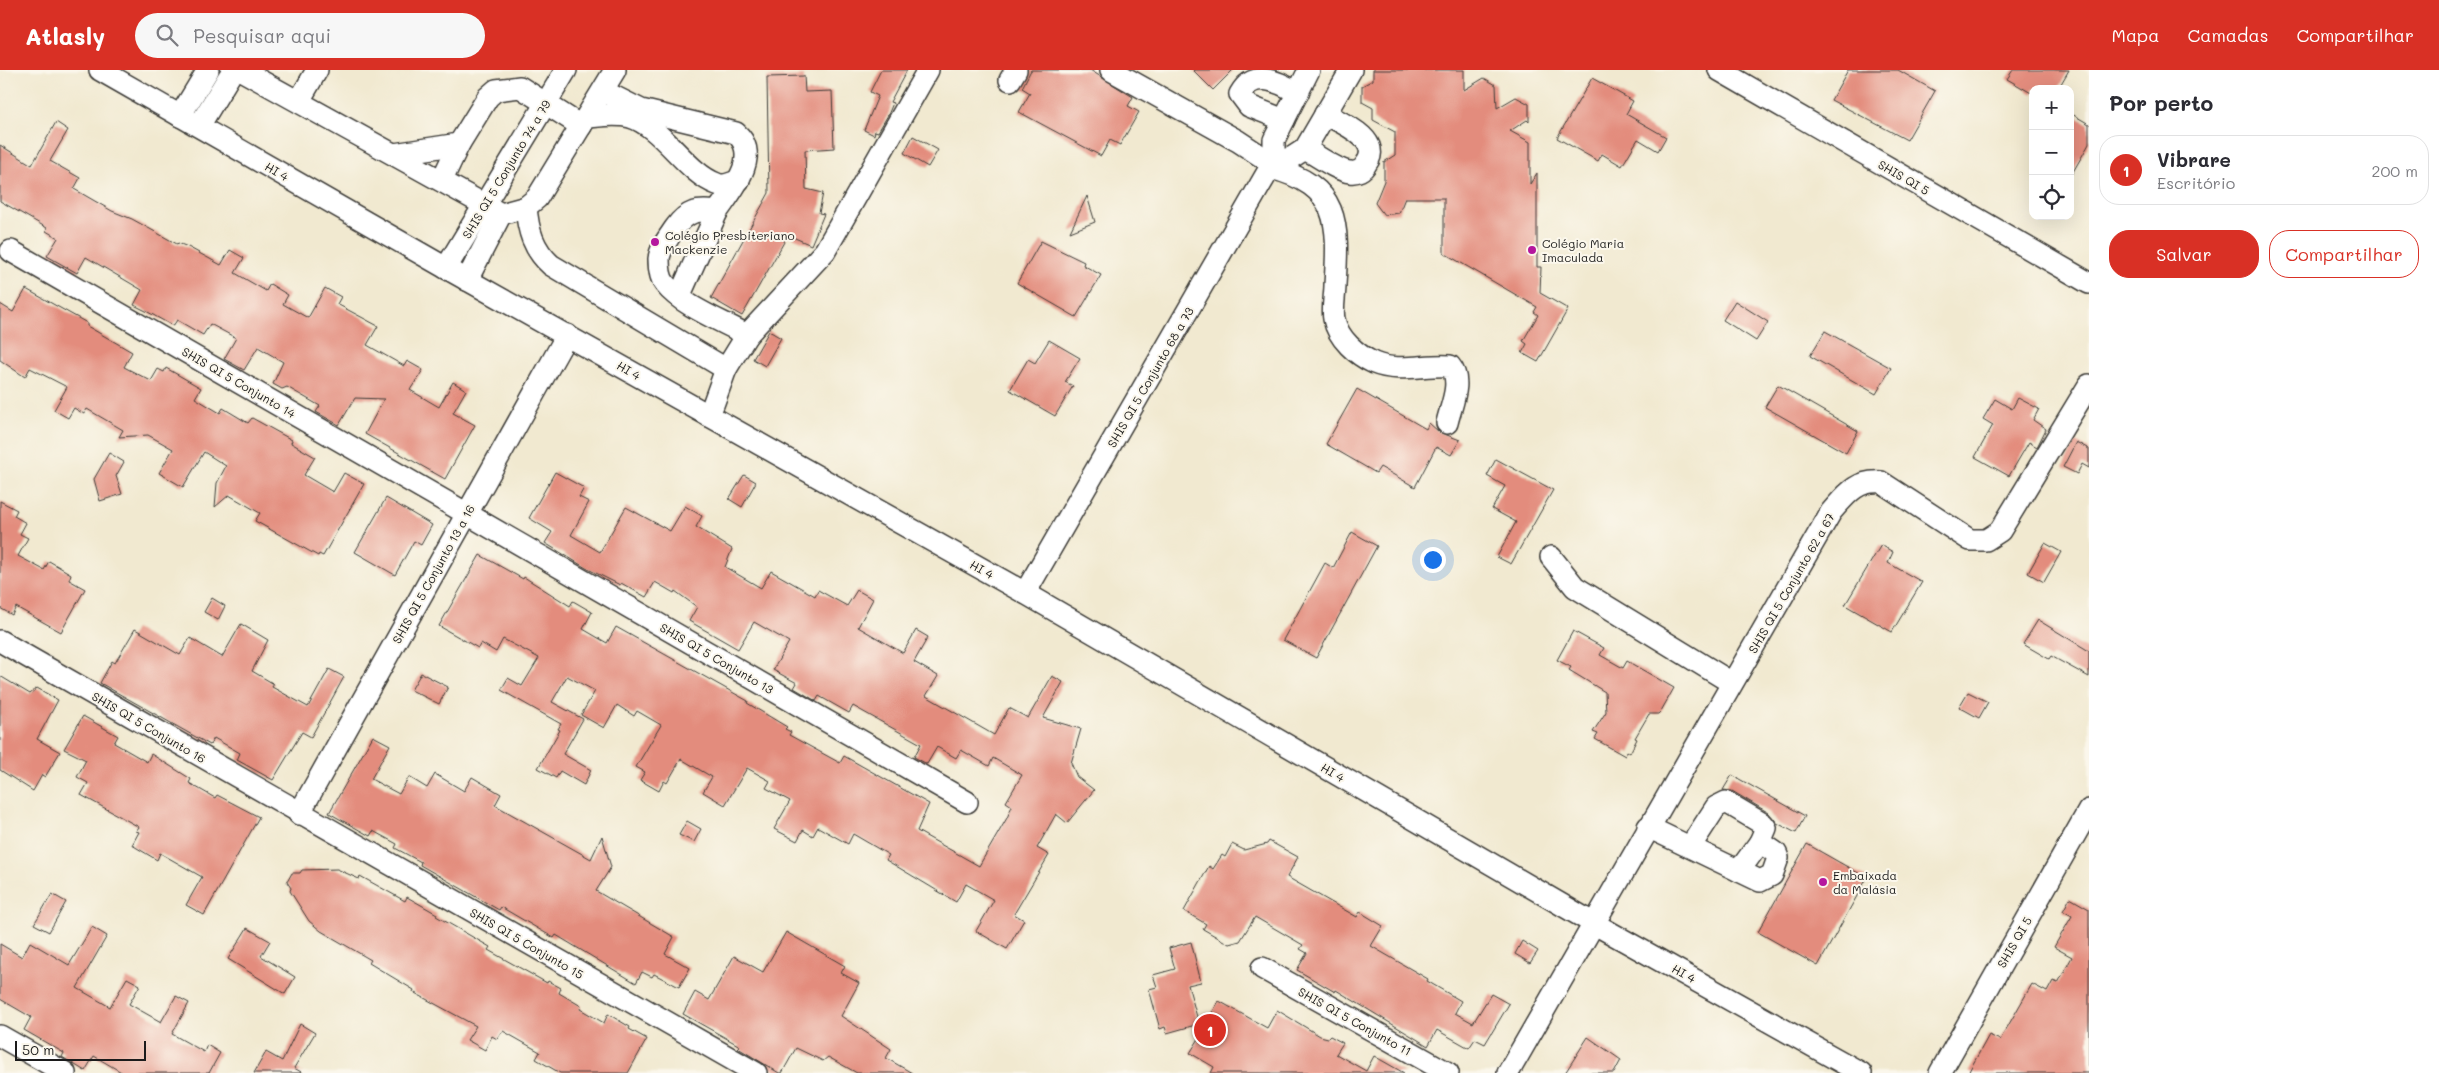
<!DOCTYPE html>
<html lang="pt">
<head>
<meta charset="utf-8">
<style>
	:root { --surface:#fff; --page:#f7f7f7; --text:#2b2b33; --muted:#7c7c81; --line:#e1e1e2; --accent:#d93025 }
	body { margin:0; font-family:Mali,sans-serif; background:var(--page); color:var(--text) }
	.controls { position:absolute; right:15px; top:15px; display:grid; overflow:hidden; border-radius:10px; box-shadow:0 5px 20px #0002 }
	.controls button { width:45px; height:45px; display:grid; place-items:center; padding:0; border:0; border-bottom:1px solid var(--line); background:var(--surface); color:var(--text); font:25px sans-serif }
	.scale { position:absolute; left:15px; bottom:12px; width:131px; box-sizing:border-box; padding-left:5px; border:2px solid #1c1c1c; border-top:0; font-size:14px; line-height:18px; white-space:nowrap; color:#1c1c1c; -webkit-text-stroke:4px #fbf7ec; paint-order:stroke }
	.you { position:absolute; left:1432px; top:489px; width:18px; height:18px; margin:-12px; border:4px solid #fff; border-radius:50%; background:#1a73e8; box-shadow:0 0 0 8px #1a73e833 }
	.badge { display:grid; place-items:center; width:32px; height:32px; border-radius:50%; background:var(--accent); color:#fff; font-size:16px; font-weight:700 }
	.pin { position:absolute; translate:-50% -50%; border:2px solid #fff; box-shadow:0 1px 5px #0006 }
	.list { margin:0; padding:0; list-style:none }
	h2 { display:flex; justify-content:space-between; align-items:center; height:65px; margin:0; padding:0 20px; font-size:21px }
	h2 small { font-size:16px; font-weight:400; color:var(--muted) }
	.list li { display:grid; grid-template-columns:32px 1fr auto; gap:15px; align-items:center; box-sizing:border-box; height:70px; margin:0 10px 10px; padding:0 10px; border:1px solid var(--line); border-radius:20px }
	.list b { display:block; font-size:19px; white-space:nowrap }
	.list p { margin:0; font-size:16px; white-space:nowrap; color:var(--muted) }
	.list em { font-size:16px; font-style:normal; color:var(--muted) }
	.actions { display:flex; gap:10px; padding:15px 20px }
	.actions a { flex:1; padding:11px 0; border:1px solid var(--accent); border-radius:20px; text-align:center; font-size:18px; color:var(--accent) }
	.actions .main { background:var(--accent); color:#fff }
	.icon { flex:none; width:28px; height:28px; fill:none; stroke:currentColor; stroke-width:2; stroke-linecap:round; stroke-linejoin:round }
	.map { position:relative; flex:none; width:2089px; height:1003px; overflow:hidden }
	header { display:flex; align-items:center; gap:30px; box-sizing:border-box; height:70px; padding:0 25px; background:var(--accent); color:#fff }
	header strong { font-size:24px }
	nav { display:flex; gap:28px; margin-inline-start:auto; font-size:18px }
	.search { width:350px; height:45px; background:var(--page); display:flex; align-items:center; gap:12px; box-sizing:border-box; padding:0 18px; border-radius:28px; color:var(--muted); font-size:19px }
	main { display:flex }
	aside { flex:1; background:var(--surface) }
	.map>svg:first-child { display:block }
	.building { fill:#e38c7d }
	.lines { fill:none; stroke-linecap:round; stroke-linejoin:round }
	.minor-casing { stroke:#3c3b37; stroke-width:24 }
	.minor { stroke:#fff; stroke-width:21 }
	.poi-dot { fill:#b5179e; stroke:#fbf7ec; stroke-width:2 }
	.labels { text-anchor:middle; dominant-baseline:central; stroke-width:4; stroke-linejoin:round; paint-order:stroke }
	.street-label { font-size:12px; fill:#1c1c1c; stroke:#fbf7ec }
	.poi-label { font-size:12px; fill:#1c1c1c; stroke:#fbf7ec; text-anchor:start }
</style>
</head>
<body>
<header>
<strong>Atlasly</strong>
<div class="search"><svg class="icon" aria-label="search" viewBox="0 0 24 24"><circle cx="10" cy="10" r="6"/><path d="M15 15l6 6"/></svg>Pesquisar aqui</div>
<nav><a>Mapa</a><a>Camadas</a><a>Compartilhar</a></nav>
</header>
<main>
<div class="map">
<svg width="2089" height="1003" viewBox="0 0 2089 1003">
	<rect width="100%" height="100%" fill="#fbf7ec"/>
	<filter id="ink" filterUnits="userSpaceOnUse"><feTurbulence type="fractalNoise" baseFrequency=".02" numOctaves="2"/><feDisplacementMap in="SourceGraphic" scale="10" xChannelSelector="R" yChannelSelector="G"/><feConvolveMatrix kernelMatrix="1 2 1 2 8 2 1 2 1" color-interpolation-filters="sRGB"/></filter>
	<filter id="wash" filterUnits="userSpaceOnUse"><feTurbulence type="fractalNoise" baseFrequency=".0096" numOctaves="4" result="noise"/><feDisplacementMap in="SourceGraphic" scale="20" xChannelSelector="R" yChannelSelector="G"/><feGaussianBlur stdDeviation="1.12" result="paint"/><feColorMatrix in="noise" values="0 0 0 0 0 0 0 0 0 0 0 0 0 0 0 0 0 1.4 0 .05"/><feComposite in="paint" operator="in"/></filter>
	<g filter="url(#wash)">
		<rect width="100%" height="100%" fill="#f1e9d0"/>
		<g id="blocks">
			<g class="building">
				<path d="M881,0h26l-17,32 3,1 -5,12 -10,17 -3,-1 -1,4 -10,-5 14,-34 -8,-4z"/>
				<path d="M1031,0h59l43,27 -5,9 11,6 -19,33 -10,-5 -9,16 -82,-44 11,-19 -8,-5z"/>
				<path d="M1193,0h40l-20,20z"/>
				<path d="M1373,0h91v20l20,-12 12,7 1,23 19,-11 13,7v18l-2,-2 -17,11 20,11v42l7,-11v94h4l-1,26 28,16 -30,53 -16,-9 5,-9 -4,-3 15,-26 -4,-3 3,-5 -93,-54v-55h-39l-6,15 -15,2 -9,-12 9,-22v-19l11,-7v-23l-22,-12v-12l-11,-6v-16l11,-6z"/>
				<path d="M1848,0h50l37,21 -28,49 -76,-40z"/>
				<path d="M2013,0h56l-11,19h-25v5l-26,-15z"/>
				<path d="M804,6l1,16 27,-1 2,57 -29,2 1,39 17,4 -4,20 5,1 -13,31 -23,-10 -46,81 -31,-18 58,-105 -2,-116z"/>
				<path d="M1592,8l41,23 -7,13 40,23 -8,14 -20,-12 -16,27 -20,-12 -4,7 -41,-23z"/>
				<path d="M2070,43l19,11v20l-19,33z"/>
				<path d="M56,52l12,8 -18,31 30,17 -6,11 38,22 20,8 45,25 1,-1 10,4 33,18 9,-15 14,8 -9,15 31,18 4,-7 18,11 -5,9 25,14 17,-30 16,9 -4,7 41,22 -11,19 37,21 3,-5 16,9 -13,20 29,17 14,-25 13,8 -13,23 22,12 -30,54 -80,-45 19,-35 -29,-1 -16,27 -23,-13 4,-6 -33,-19 -5,2 -9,-5 10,-22 -25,-15 -14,23 -20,-11 12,-21 -26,-14 -7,11 -26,-15 -4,6 -27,-15 -12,-6 8,-15 -56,-33 -9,16 -30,-17 11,-18 -12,-7 1,-3 -47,-27v-56l32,20z"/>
				<path d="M913,66l25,14 -10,17 -24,-14z"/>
				<path d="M1087,126l8,26 -25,10z"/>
				<path d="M1041,171l43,21 -1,3 18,10 -25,42 -59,-34z"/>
				<path d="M26,219l61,34v3l45,26 -8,15 27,14 7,-12 6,3 2,-4 35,20 -6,10 25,15 3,-5 25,15 4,-5 40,22 -1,3 24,14 -11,18 29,17 11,-19 20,11 -41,72 -4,-2 -1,2 -63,-35 5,-8 -31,-18 -14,12 2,-24 9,-17 -22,-14 -21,35 -24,-14 14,-24 -25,-14 -29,2 4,-7 -36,-21 -3,5 -10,-6 -6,10 -14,-8 13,-23 -37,-19 -5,9 -25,-17v-56l13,8z"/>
				<path d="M1735,231l33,21 -12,19 -33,-21z"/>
				<path d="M769,261l12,7 -16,28 -12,-7z"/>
				<path d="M1825,261l66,37 -15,26 -66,-38z"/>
				<path d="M1049,270l31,18 -15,24 8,4 -18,30 -45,-26 18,-31 7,4z"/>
				<path d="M1778,315l80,46 -12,22 -81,-46z"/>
				<path d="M1357,319l69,40 3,-6 10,9 21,8 -9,15 -15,-8 -21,40 -35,-20 -4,6 -50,-29z"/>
				<path d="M2018,328l21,11 -6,11 13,9 -9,18 -8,-5 -20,34 -34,-19 18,-32 -10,-6 12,-20 17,10z"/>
				<path d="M2076,372l13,7v19l-7,-4 -5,10 -14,-7z"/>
				<path d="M109,383l15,9 -8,14 6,18 -22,7 -6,-22z"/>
				<path d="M1496,389l57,31 -42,74 -14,-7 19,-35 -24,-13 13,-23 -18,-10z"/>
				<path d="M555,402l29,16 -5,9 10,5 -18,33 29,17 26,-45 44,24 15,-25 17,10 -6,11 36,22 -7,18 36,21 10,-17 44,25 3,-6 29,16 10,-16 16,9 -15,28 45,26 13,-23 12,7 -14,25 24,14 -12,20 68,39 15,-27 19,10 24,-42 11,6 -20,36 38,11 -10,34 6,14 17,13 -27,33 -11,-9 -19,34 12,7 -35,59 10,6 -17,29 -31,-18 18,-31 -28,-16 -10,18 -70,-42 3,-5 -36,-21 -5,10 -30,-17 -5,9 -10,-6 -6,11 -23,-12 16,-28 -24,-13 4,-7 -23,-13 -22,37 -22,-13 9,-15 -31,-18 -14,24 -3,-2 -5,10 -19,-11 5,-8 -9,-5 25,-42 -24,-14 -3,5 -17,-11 -13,23 -23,-13 14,-24 -28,-15 -15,26 31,17 -20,35 28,16 -7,15 -24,-14 -4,7 -18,-10 22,-38 -2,-1 3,-5 -60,-34 7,-12 14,8 17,-28 -36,-19 -7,13 -15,-9 -3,5 -39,-22 41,-71 43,24 1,-2 46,29 3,-5 19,11 -9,17 24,14 9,-16 132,74 -1,2 40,24 -2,2 6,3 -2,3 51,28 4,-7 85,48 -12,27 62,35 28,-48 5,-12 -6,-4 16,-27 -29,-17 -4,8 -28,-16 -5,8 -19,-11 -10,17 -13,-7 7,-13 -68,-38 -4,7 -30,-17 -3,5 -22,-13 3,-5 -24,-13 16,-28 -35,-20 -16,27 -49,-28 8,-14 -22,-16 -1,2 -19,-11 -9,15 -25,-14 -1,2 -34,-17 -41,-25 7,-11 -23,-14z"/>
				<path d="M744,405l12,7 -14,25 -13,-8z"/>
				<path d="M386,428l46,27 -11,20 -7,-4 -19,34 -40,-23z"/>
				<path d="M0,431l17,9 -3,6 12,7 -6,11 8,4 -10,18 26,14 5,-9 22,13 -2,6 16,9 -24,43 -45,-25 -4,8 -12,-7z"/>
				<path d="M1352,462l25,14 -61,112 -33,-18 42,-77 8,5z"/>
				<path d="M2045,473l16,9 -17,30 -16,-9z"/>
				<path d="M1881,475l12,7 -5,11 34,19 -30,50 -47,-27z"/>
				<path d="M212,528l13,8 -7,14 -14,-8z"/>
				<path d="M2038,550l51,31v26l-38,-21 -2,3 -26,-15z"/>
				<path d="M241,554l27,16 -16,31 22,13 -2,3 36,20 21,-38 15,8 -33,60 -9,-5 -29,48 -36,-20 3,-7 -26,-15 -4,7 -110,-62 12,-22 3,2 20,-34 45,26 10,-17 32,19z"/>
				<path d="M1573,561l31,17 -4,7 23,13 4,-7 47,27 -13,23 -3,3h-9l-14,24 2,1 -7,14 -3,-2 -2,5 -30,-17 3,-5 -5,-2 13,-20 -1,-20 -36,-22 2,-3 -14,-7z"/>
				<path d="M421,603l27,14 -9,17 -28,-14z"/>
				<path d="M0,606l30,18 7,-6 21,12 -21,39 23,13 -15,25 -3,-2 -9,16 -33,-21z"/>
				<path d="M1968,622l20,10 -9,16 -20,-11z"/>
				<path d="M83,646l35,20 -4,7 33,19 4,-8 40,25 -2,4 26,15 2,-3 42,22 -55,98 -18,-10 16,-28 -42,-24 -3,7 -25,-15 7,-13 -3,-1 3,-4 -58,-32 7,-12 -11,-6 9,-17 -22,-11z"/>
				<path d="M373,666l17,9 -19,34 28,15 10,-17 18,11 8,-14 29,17 8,-14 29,17 -6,11 96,54 11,-23 9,31 -15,24 78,46 -9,17 25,14 -11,19 -25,-13 -2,3 -10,-5 -6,11 -80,-48 -2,3 -53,-31 -2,3 -79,-45 1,-3 -26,-14 2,-4 -24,-13 -3,5 -41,-23z"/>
				<path d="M1732,705l73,41 -9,17 -19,-10 -8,-10 -37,-22 -9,-1z"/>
				<path d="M687,751l14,8 -7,13 -15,-7z"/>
				<path d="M1269,771l29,16 -11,20 70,40 3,-5 23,14 -12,20 57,33 -1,2 34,20 -6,12 18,10 18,-29 18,10 -24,40 -10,-5 -6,9 -32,-18 -9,16 -92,-56 -1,2 -38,-22 10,-17 -7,-4 3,-4 -48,-28 -15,24 -11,3 -26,-15 3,-5 -22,-13 25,-45 4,3 9,-14 3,2 7,-13 12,6 23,-6z"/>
				<path d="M1807,774l60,34 -49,88 -60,-34z"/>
				<path d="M337,799l22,10 1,-3 45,25 2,-4 30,17 -1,2 54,31 -2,3 59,33 1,-2 13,7 -2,5 22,13 -1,3 24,14 4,-9 22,13 -1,2 18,10 -19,34h-68l-24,-14 4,-7 -37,-21 -6,8 -5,-3 -7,14 -18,-10 9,-14 -63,-34 1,-2 -45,-27 2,-3 -50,-29 -12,-10 -19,-30 1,-3 -4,-6 5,-9h8l2,-3z"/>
				<path d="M52,824l14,8 -17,30 -15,-8z"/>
				<path d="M2070,828l19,11v164h-121l21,-38 11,5 32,-56 15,8 6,-11 5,2 14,-26 -18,-10 18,-31 -9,-5z"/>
				<path d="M92,857l15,9 -30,52 33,19 17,-29 13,7 -11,19 32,18 15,-26 13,7 -17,31 32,18 3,-7 13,8 -11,20h-86l-29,-17 -9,15 -23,-14 2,-4 -40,-23 7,-13 -31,-18v-55l22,13 8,-15 39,23z"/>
				<path d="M247,858l23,13 -9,15 34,21 -10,17 -57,-35z"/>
				<path d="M786,862l59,34 -4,7 18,10 -18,33 50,33 -5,9 26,15h-55l-29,-16 -5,4 -27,-13 -14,25h-3l-41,-25 2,-2 -57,-32 12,-22 14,8 25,-44 29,16z"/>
				<path d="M1522,871l16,10 -8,12 -15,-9z"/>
				<path d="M1191,872l10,40 -13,3 11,39 -32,9 -2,-6 -5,2 -11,-40 8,-2 -4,-12 22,-6 -6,-21z"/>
				<path d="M1219,931l48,27 10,-18 43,26 8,2 2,-2 13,7 -7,11 30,17 8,-15 30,17h-193l3,-6 -24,-14 20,-32 -4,2z"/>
				<path d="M300,954l15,9 -21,35 9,5h-49l12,-21 16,9z"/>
				<path d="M1588,967l33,23 -7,13h-49z"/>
			</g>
		</g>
	</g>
	<g filter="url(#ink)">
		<use href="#blocks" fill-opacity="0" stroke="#3c3b37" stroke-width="1"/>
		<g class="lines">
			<defs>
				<g id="minor">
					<path d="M100,0l346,198 579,325 568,330 268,150"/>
					<path d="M241,0l260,144"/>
					<path d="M1111,0l127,71 35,23"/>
					<path d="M1719,0l370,213"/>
					<path d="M1010,10l6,-10"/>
					<path d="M603,21l38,19 95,23c26,23 -4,57 -19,79"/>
					<path d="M299,31l18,-31"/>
					<path d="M180,46l28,-46"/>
					<path d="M588,47c13,-1 28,-4 42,0 32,9 56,56 87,67 7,3 15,-1 22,-4"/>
					<path d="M1284,50l-35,-14 -9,-12c13,-24 36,-14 58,-1"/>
					<path d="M199,56l34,-56"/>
					<path d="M1305,79c11,6 33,22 45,23 7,1 13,-2 16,-8 18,-24 -24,-41 -41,-50"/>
					<path d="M394,84l65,-10"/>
					<path d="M1274,91l17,-3 14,-9 46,-79"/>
					<path d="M1274,91v-21l35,-70"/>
					<path d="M1271,98c69,18 68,54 64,117 0,10 -3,24 -1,34 4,20 23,36 40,44 24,10 51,1 76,3 13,15 1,39 -3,57"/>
					<path d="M442,110l17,-36 29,-47 8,-7 24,-3 61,39"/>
					<path d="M526,137c2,23 7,42 25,58l175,104"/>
					<path d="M11,181l956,551"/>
					<path d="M446,198l120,-198"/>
					<path d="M467,210l34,-66 25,-7 11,-9 78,-128"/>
					<path d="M679,227l38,-85c-20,-3 -30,-1 -42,16 -6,9 -15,20 -16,31 0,8 1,19 6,25 17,22 57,37 82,51"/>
					<path d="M709,346l17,-47 21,-34 78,-84 103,-181"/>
					<path d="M1551,487l24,30 157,96"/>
					<path d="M1025,523l249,-432"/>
					<path d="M0,571l756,432"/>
					<path d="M299,744l268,-479"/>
					<path d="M1648,757l112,54 12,-6 6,-17 -2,-5 -16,-11 6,-14 -3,-4 -37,-22 -10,5 -26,40"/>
					<path d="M1739,801l21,-29"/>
					<path d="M1262,898l186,105"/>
					<path d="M0,966l65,37"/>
					<path d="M1508,1003l323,-561c16,-18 25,-32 50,-30l89,58h16l14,-9 89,-146"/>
					<path d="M1940,1003l149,-263"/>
				</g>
			</defs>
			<use href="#minor" class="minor-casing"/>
			<use href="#minor" class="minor"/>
		</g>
	</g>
	<g class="poi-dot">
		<circle cx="655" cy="172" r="5"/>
		<circle cx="1532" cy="180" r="5"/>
		<circle cx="1823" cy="812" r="5"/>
	</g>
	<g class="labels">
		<g class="street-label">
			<text transform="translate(506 99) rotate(-59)">SHIS QI 5 Conjunto 74 a 79</text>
			<text transform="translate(277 101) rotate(30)">HI 4</text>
			<text transform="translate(1904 107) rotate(30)">SHIS QI 5</text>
			<text transform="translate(629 300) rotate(30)">HI 4</text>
			<text transform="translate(1150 307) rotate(-60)">SHIS QI 5 Conjunto 68 a 73</text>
			<text transform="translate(239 312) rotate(30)">SHIS QI 5 Conjunto 14</text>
			<text transform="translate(982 499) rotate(29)">HI 4</text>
			<text transform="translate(433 504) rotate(-61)">SHIS QI 5 Conjunto 13 a 16</text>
			<text transform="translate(1791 513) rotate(-60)">SHIS QI 5 Conjunto 62 a 67</text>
			<text transform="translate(717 588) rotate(30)">SHIS QI 5 Conjunto 13</text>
			<text transform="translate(149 657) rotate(30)">SHIS QI 5 Conjunto 16</text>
			<text transform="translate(1333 702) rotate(30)">HI 4</text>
			<text transform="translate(2014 872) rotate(-60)">SHIS QI 5</text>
			<text transform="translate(527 873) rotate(30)">SHIS QI 5 Conjunto 15</text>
			<text transform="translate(1684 903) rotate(29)">HI 4</text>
			<text transform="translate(1355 951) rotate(29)">SHIS QI 5 Conjunto 11</text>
		</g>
		<g class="poi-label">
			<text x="665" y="165">Colégio Presbiteriano<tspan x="665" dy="14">Mackenzie</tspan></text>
			<text x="1542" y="173">Colégio Maria<tspan x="1542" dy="14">Imaculada</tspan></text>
			<text x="1833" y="805">Embaixada<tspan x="1833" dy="14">da Malásia</tspan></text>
		</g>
	</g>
</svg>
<div class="controls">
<button>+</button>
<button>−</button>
<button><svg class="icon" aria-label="locate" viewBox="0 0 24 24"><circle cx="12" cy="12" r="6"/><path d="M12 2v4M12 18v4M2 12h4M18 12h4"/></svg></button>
</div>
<div class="scale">50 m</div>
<div class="you"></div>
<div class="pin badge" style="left:1210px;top:960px">1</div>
</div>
<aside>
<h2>Por perto<small></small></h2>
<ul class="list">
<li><span class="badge">1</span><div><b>Vibrare</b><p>Escritório</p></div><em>200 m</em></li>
</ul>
<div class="actions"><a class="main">Salvar</a><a>Compartilhar</a></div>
</aside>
</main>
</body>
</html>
